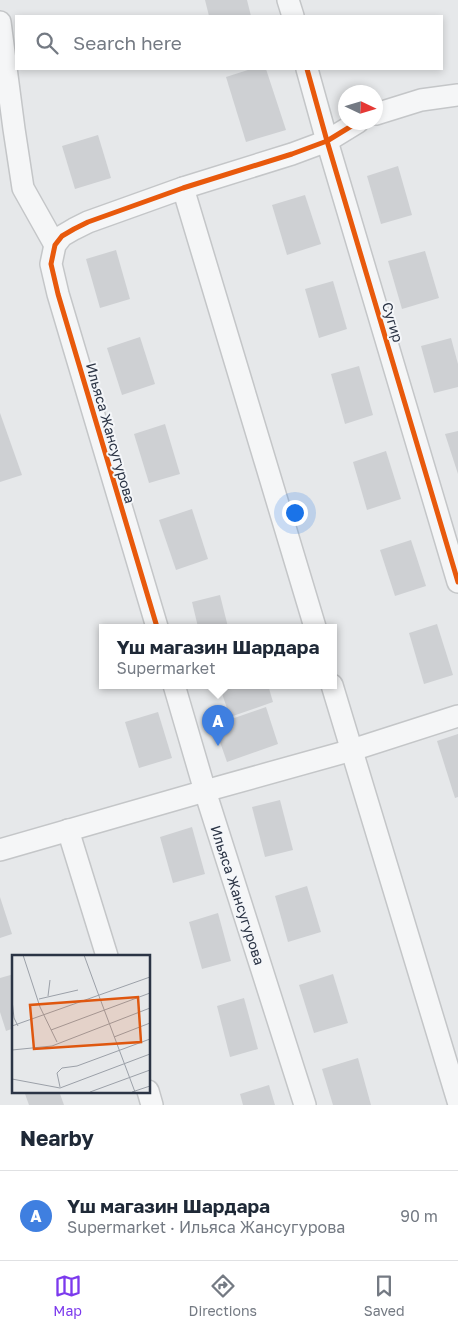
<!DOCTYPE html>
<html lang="en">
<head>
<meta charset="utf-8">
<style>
	:root { --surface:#fff; --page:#f2f2f3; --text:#1f2937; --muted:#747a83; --line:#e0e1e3; --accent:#7c3aed }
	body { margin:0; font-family:"Golos Text",sans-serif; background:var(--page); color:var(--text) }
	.compass { position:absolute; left:338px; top:85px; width:45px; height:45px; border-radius:50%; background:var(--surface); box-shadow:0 2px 8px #0003; rotate:94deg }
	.you { position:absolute; left:294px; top:512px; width:18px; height:18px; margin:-12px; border:4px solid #fff; border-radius:50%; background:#1a73e8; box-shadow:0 0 0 8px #1a73e833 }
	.badge { display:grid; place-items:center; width:32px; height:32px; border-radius:50%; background:var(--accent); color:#fff; font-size:16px; font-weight:700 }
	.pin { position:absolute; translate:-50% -41px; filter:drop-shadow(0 1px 2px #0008) }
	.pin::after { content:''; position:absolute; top:26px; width:18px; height:15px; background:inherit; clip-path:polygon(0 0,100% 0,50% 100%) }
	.popup { position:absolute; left:99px; top:624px; width:238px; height:65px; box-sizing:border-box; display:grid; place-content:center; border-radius:0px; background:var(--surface); filter:drop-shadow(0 1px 4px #0005); font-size:16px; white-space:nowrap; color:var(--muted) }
	.popup b { font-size:19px; color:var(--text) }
	.popup::after { content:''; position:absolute; left:50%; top:100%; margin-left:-10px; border:10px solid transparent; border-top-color:var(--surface) }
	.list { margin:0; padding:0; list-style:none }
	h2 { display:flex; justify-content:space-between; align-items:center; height:65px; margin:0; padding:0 20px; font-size:21px }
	h2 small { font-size:16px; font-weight:400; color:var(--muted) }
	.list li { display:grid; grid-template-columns:32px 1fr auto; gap:15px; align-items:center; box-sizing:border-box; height:90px; padding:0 20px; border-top:1px solid var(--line) }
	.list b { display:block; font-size:19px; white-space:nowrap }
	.list p { margin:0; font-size:16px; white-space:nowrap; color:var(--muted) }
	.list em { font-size:16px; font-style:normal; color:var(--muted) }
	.icon { flex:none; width:28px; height:28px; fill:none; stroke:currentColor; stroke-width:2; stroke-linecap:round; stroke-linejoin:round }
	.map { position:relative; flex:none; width:458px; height:1105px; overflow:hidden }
	.search { position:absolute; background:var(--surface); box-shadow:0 2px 8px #0003; left:15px; right:15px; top:15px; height:55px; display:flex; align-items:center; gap:12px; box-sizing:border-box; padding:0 18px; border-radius:0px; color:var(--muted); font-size:19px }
	.sheet { height:155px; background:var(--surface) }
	nav { display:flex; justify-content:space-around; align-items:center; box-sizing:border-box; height:70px; border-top:1px solid var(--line); background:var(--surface); font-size:14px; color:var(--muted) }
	nav a { display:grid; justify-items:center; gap:2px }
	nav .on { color:var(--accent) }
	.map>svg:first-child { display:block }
	.building { fill:#ced0d3 }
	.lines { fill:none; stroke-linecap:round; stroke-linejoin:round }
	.minor-casing { stroke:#c4c6c8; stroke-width:24 }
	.minor { stroke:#f5f6f7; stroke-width:21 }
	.cycleway-casing { stroke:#f4f6f9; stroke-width:8 }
	.cycleway { stroke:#e8590c; stroke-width:5 }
	.labels { text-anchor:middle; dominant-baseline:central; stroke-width:4; stroke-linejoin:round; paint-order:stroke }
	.street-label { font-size:14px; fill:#2b3445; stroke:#f4f6f9 }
	.inset-road { fill:none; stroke:#9ba0a8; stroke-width:1 }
	.view { fill:#df570f; fill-opacity:0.15; stroke:#df570f; stroke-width:2.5 }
	.inset-edge { fill:none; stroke:#2b3445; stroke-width:2.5 }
</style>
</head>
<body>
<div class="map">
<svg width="458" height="1105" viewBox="0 0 458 1105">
	<rect width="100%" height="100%" fill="#e6e8ea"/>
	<g class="building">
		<path d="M205,0h42l4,16h-42z"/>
		<path d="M251,69h15l20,61 -40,12 -20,-65z"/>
		<path d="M98,135l13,43 -36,11 -13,-43z"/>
		<path d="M398,166l14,49 -31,9 -14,-48z"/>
		<path d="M305,195l16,49 -34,11 -15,-50z"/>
		<path d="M116,250l14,49 -30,9 -14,-49z"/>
		<path d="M425,251l14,47 -37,11 -14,-48z"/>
		<path d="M333,281l14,48 -28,9 -14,-49z"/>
		<path d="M140,337l15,47 -33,11 -15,-47z"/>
		<path d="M451,338l7,26v23l-24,6 -13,-47z"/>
		<path d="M359,366l14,49 -28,9 -14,-50z"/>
		<path d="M0,413l22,62 -22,7z"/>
		<path d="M165,424l15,50 -31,9 -15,-49z"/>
		<path d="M458,431v43l-13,-40z"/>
		<path d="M386,451l15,48 -34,11 -14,-48z"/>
		<path d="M192,509l16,50 -32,11 -17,-50z"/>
		<path d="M411,540l15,46 -31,10 -15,-46z"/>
		<path d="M220,595l8,32h-30l-6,-25z"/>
		<path d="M437,624l16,51 -29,9 -15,-51z"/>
		<path d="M219,685h49l5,17 -43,15z"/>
		<path d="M266,707l12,37 -51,18 -13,-37z"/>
		<path d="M158,712l14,46 -33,10 -14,-46z"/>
		<path d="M458,734v63l-3,1 -18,-57z"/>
		<path d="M280,800l13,50 -28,7 -13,-50z"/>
		<path d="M192,827l13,47 -32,9 -13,-46z"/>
		<path d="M307,886l14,46 -33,10 -13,-46z"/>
		<path d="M0,897l12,37 -12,4z"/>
		<path d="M218,913l13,48 -29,8 -13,-47z"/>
		<path d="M14,974v54l-8,3 -6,-19v-34z"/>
		<path d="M333,974l15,49 -34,10 -15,-48z"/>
		<path d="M244,998l14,51 -28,8 -13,-51z"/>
		<path d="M358,1058l13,47h-38l-11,-36z"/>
		<path d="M269,1085l6,20h-32l-3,-11z"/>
		<path d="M24,1091h35l5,14h-35z"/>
	</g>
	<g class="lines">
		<defs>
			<g id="minor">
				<path d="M288,0l5,16"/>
				<path d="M0,22l14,107 9,59 32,57"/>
				<path d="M307,69l20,72 131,441"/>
				<path d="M376,114l45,-14 37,-5"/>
				<path d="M183,188l132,439"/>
				<path d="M157,627l-99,-333 -7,-30 4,-19 7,-9 12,-7 14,-7 95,-34 109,-34 35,-13 31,-19"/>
				<path d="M174,685l31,106 100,314"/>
				<path d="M332,685l126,416"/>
				<path d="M68,830l39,126"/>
				<path d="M0,850l205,-59 147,-41 106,-34"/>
				<path d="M148,1091l4,14"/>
			</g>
		</defs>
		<use href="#minor" class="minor-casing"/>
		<use href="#minor" class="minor"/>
		<defs>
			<g id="cycleway">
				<path d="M307,69l20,72 131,441"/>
				<path d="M157,627l-99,-333 -7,-30 4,-19 7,-9 12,-7 14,-7 95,-34 109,-34 35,-13 31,-19"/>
			</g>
		</defs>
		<use href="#cycleway" class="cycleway-casing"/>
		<use href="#cycleway" class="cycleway"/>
	</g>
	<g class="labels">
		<g class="street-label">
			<text transform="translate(393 322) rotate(73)">Сугир</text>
			<text transform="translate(111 433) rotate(74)">Ильяса Жансугурова</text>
			<text transform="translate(238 895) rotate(72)">Ильяса Жансугурова</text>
		</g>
	</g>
	<g transform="translate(12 955)">
		<rect width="138" height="138" fill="#e6e8ea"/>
		<path class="inset-road" d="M11,0l17,52 17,35M72,0l15,41M36,41l2,-16M87,41l36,96M27,44l39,-9M0,45l2,18 4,8M0,71l138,-49M39,75l99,-37M102,82l36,-14M0,95l40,-4 98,-38M0,124l48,9 90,-34M48,132l-3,-14 5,-5 15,-2 73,-27M78,137l60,-22M120,137l18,-6"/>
		<path class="view" d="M126,42l3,45 -107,7 -4,-44z"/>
		<rect width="138" height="138" class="inset-edge"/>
	</g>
</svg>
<svg class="compass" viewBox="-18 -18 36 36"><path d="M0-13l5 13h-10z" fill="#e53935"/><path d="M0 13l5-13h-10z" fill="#747a83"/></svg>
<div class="you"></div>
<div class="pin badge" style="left:218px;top:746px;background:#3f7fe0">A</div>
<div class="popup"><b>Үш магазин Шардара</b>Supermarket</div>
<div class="search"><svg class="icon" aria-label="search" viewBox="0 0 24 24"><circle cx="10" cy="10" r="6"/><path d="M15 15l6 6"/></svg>Search here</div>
</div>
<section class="sheet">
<h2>Nearby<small></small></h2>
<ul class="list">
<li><span class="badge" style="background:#3f7fe0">A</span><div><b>Үш магазин Шардара</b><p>Supermarket · Ильяса Жансугурова</p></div><em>90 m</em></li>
</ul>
</section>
<nav>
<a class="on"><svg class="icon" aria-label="map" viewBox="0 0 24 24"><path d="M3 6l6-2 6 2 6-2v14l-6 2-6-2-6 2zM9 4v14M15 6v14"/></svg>Map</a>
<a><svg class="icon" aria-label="directions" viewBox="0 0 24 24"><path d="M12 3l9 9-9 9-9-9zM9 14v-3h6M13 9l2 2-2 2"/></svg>Directions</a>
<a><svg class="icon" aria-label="saved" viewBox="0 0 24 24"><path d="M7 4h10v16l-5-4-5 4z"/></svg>Saved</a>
</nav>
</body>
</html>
